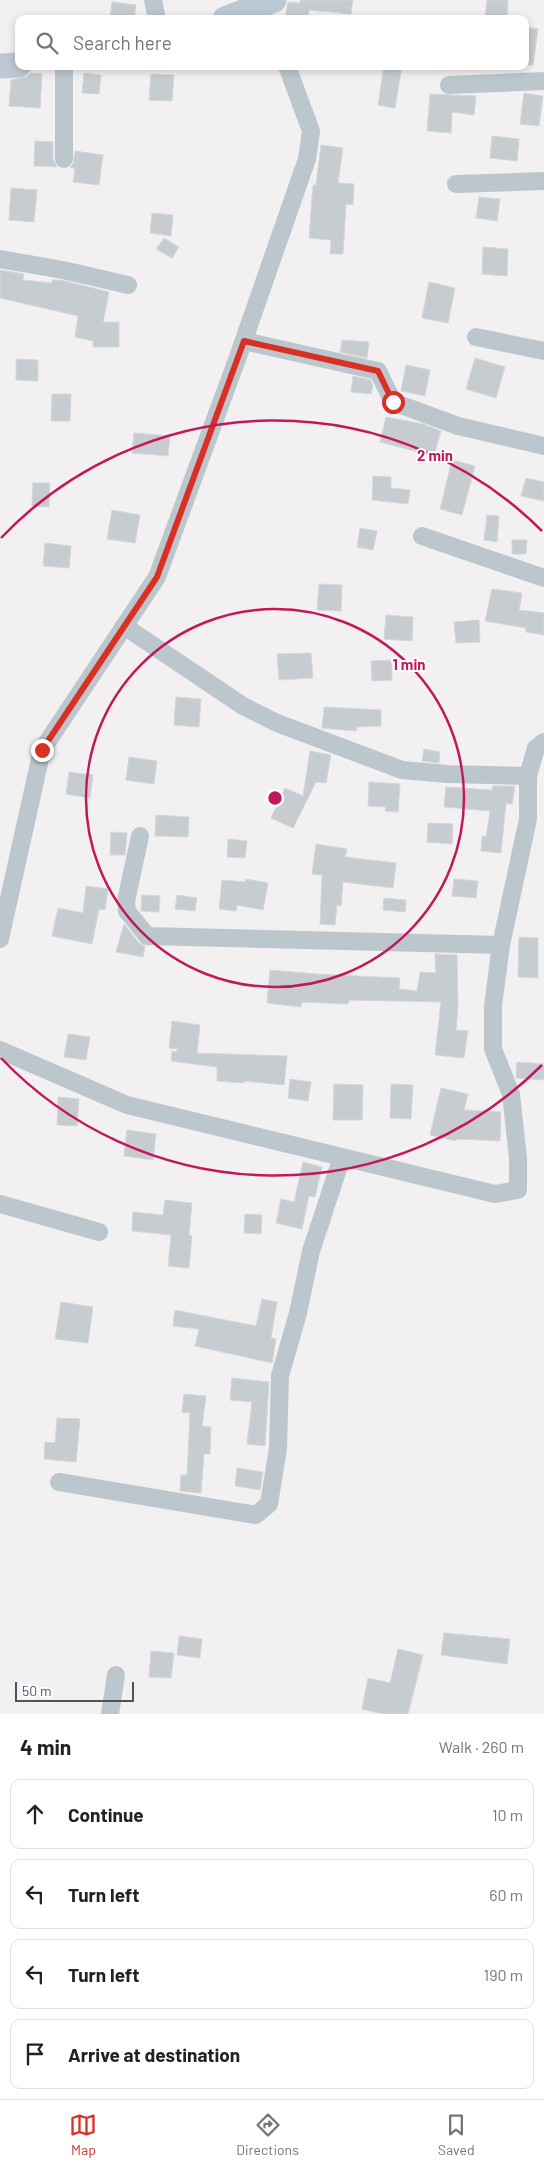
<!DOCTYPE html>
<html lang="en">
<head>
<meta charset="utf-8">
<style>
	:root { --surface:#fff; --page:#f2f2f2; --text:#222; --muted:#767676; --line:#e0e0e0; --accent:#d93025 }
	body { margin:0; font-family:Barlow,sans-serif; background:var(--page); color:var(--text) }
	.scale { position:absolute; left:15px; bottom:12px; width:119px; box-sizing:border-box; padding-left:5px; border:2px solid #48575e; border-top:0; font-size:14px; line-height:18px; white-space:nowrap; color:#48575e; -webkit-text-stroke:4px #fff; paint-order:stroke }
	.stop { position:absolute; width:15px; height:15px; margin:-11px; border:4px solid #d93025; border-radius:50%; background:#fff }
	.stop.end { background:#d93025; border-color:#fff; box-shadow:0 1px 5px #0008 }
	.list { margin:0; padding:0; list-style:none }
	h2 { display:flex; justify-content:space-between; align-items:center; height:65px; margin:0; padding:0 20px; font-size:21px }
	h2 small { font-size:16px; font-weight:400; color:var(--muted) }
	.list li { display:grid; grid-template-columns:32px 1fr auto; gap:15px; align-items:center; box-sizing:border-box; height:70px; margin:0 10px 10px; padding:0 10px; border:1px solid var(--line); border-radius:10px }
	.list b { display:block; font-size:19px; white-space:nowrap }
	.list em { font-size:16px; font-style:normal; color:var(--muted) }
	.icon { flex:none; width:28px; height:28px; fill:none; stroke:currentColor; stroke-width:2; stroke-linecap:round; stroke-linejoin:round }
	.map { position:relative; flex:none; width:544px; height:1714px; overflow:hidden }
	.search { position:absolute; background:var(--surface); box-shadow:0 2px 8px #0003; left:15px; right:15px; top:15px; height:55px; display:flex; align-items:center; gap:12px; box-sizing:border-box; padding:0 18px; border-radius:10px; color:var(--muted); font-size:19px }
	.sheet { height:385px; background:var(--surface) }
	nav { display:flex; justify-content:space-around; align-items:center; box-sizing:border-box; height:70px; border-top:1px solid var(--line); background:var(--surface); font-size:14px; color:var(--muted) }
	nav a { display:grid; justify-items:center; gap:2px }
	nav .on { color:var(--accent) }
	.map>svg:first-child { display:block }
	.building { fill:#c7ccd0; stroke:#d4d7dc }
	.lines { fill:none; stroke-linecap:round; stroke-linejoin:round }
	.street { stroke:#bcc7cd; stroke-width:18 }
	.secondary { stroke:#bcc9d2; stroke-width:25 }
	.route { stroke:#d93025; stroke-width:6 }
	.ring { fill:none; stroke:#c2185b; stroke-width:2.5 }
	.centre { fill:#c2185b; stroke:#fff; stroke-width:2.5 }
	.ring-label { font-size:15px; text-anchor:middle; font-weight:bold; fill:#c2185b; stroke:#fff; stroke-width:4; stroke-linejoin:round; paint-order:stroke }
</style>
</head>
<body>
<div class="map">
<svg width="544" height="1714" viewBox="0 0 544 1714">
	<rect width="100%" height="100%" fill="#f3f0f1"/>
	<g class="building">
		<path d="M300,0h53l-2,14 -42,-4 -1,9h-23l3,-17 12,1z"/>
		<path d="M487,0h21l-1,19h-22z"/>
		<path d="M112,2l24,3 -2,14h-24z"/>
		<path d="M525,27l13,2 -5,36h-8z"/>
		<path d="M384,66h18l-7,42 -17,-3z"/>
		<path d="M31,73l11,1 -2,34 -31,-2 2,-26 15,-3z"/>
		<path d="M84,73l17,2 -2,19 -17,-1z"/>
		<path d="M151,74l23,1 -2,26 -23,-1z"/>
		<path d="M524,93l19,3 -4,30 -19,-2z"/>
		<path d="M430,94l46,2 -2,19 -22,-3 -1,21 -24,-2z"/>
		<path d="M492,136l27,3 -2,22 -27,-3z"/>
		<path d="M35,141l18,1v17l4,8 -23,-1z"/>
		<path d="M321,145l22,3 -5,35 16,1 -1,21 -7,-1 -3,50h-13l1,-14 -22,-2 4,-53h3z"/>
		<path d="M75,151l28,4 -4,30 -26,-3 2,-14h-5l3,-4z"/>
		<path d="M11,188l26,2 -3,32 -25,-2z"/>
		<path d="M479,197l21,2 -3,22 -21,-3z"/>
		<path d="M152,213l21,2 -2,21 -21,-3z"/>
		<path d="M164,238l15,9 -7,11 -16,-9z"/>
		<path d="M483,247l25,2 -1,27 -25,-2z"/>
		<path d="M0,270l24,4 -1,6 29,3v-3h9l48,12 -6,30h16v25h-26v-6l-18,-4 3,-21 -78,-18z"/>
		<path d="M429,282l26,6 -7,35 -26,-5z"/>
		<path d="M342,340l27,2 -2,16 -27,-6z"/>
		<path d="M475,358l30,9 -9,31 -30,-9z"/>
		<path d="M16,359l22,1v21l-22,-1z"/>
		<path d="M406,365l24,5 -5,26 -24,-5z"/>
		<path d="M353,376l18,4 2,6 -2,8 -20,-2z"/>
		<path d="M52,394h19l-1,27h-19z"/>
		<path d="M386,417l37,7 18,7 -7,25 -54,-14z"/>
		<path d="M134,433l36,3 -2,20 -36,-3z"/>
		<path d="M452,460l23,6 -13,49 -22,-6z"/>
		<path d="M373,476l18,1v11l19,2 -2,14 -36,-4z"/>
		<path d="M526,478l18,4v19l-23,-5z"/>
		<path d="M33,483h17l-1,24 -17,-1z"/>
		<path d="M112,510l28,5 -5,28 -28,-4z"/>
		<path d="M487,515l12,1 -2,26 -13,-2z"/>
		<path d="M360,528l17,3 -4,19 -16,-3z"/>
		<path d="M512,540h15l-1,14h-14z"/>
		<path d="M45,543l26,3 -2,22 -26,-2z"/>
		<path d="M319,584l23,1 -1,26 -24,-1z"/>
		<path d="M492,589l30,4 -3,17 25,3v22l-18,-3v-4l-41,-7z"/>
		<path d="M386,615l27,2 -1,24 -28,-2z"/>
		<path d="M479,620l1,22 -24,1 -2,-21z"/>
		<path d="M311,653l2,25 -34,2 -2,-26z"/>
		<path d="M392,660v20l-20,1 -1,-20z"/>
		<path d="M176,697l25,2 -2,28 -25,-2z"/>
		<path d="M324,707l57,3v16l-24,1 -1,4 -34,-3z"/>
		<path d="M424,749l16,3 -1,11 -17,-2z"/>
		<path d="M310,751l21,4 -5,28 -10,-1 -23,46 -22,-10 14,-30 18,8z"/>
		<path d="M129,757l28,4 -3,23 -28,-4z"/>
		<path d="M69,772l24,3 -3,23 -24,-4z"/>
		<path d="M369,782l31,2 -2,28 -13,-1 1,-4 -18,-1z"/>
		<path d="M493,786h22l-3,18 -6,-1 -5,50 -20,-2 1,-15 4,1 4,-26 -46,-4 2,-20 46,3z"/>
		<path d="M156,815l33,2 -1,20 -33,-1z"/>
		<path d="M428,823l25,1 -1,20 -25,-2z"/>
		<path d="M111,832l16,1 -2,22h-15z"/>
		<path d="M228,839l19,2 -2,17 -18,-1z"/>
		<path d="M316,844l31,5 -2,8 51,6 -3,25 -50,-6 -2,24 -4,-1 -2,20 -15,-1 2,-49 -10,-1z"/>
		<path d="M246,879l22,4 -5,27 -26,-5 -1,6 -17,-2 3,-29 23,2z"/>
		<path d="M454,879l24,2 -2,17 -24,-2z"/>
		<path d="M86,886l22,3 -3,21 -6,-1 -7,35 -40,-8 6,-28 25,5z"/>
		<path d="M142,895l18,1 -1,16 -18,-1z"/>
		<path d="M177,895l20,3 -2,13 -20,-2z"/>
		<path d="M384,898l22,2 -1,12 -22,-2z"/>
		<path d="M124,924l15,19 6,3 -2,11 -27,-5z"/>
		<path d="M519,937l19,1v40l-20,-1z"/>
		<path d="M435,954l22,1 1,52 -2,23 12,1 -4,27 -29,-3 6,-53 -92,-2 -1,4 -46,-2 -1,5 -34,-4 3,-33 46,4 84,4 -1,11 18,2 3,-19 16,1z"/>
		<path d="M172,1021l28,4 -3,28 90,3 -3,29 -40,-4v2l-27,-2v-14l-46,-6 1,-10 5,1v-3l-8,-1z"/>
		<path d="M68,1034l22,3 -4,23 -22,-3z"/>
		<path d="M517,1062l27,2v16l-28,-2z"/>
		<path d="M290,1079l21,3 -3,19 -20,-3z"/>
		<path d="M334,1084l29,1 -1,35h-29z"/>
		<path d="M391,1084l22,1 -2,34 -21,-1z"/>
		<path d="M441,1088l27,6 -4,16 37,2 -1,29 -43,-2 -1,2 -26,-6z"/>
		<path d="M58,1097l21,2 -2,27 -20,-1z"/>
		<path d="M127,1130l29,4 -3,26 -29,-4z"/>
		<path d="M303,1162l19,5 -7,30 -6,-1 -7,33 -26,-6 5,-24 13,3z"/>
		<path d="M165,1200l27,3 -3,32 3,1 -3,32 -21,-2 3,-31 -39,-4 1,-19 30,3z"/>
		<path d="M245,1214l17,1 -1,19 -17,-1z"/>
		<path d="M262,1299l15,3 -6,36 5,1 -4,24 -77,-17 4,-17 -26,-3 2,-16 81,16z"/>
		<path d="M61,1302l32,5 -5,36 -33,-4z"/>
		<path d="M232,1378l37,4 -4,64 -18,-2 5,-42 -22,-2z"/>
		<path d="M184,1394l22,2 -4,30 9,1 -1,27h-6l-3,39 -21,-2 1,-16h6l3,-62 -8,-1z"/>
		<path d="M57,1418l23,1 -4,43 -32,-3 1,-17 10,1z"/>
		<path d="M237,1468l26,4 -3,18 -25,-4z"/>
		<path d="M444,1633l66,6 -3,25 -66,-9z"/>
		<path d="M179,1636l23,3 -2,19 -23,-3z"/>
		<path d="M398,1649l25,6 -15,59h-25l-21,-5 6,-31 22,5z"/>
		<path d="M151,1651l23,2 -3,25 -22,-1z"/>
	</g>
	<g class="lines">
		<g class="street">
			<path d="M153,0l4,19"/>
			<path d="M64,66v93"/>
			<path d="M449,85l95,-4"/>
			<path d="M456,184l88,-3"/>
			<path d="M0,259l63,11 65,15"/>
			<path d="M476,337l68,14"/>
			<path d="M244,341l134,30 15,31 65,24 86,20"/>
			<path d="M422,536l122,42"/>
			<path d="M124,626l119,80 34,17 125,47 45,4 81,2"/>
			<path d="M140,836l-14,65 1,10 20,25 354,9"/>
			<path d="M0,939l42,-189 115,-173 82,-223 68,-195 4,-28 -24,-65"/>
			<path d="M0,1050l127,55 368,89 23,-4v-32l-7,-64 -18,-45v-43l8,-61 27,-126v-43l8,-28 8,-6"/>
			<path d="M0,1204l99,28"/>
			<path d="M59,1482l197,33 13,-11 9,-56 2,-72 18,-63 13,-62 31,-94"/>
			<path d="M110,1714l6,-39"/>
		</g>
		<g class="secondary">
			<path d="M225,19l49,-19"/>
			<path d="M0,66l19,-1"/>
		</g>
	</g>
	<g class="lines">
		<path class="route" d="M42,750l115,-173 87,-236 134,30 15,31"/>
	</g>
	<g class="ring">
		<circle cx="275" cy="798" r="189"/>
		<path d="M542 1065A378 378 0 0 1 1 1058M1 538A378 378 0 0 1 542 531"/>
	</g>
	<circle cx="275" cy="798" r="8" class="centre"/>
	<g class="ring-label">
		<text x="435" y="461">2 min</text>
		<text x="409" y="670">1 min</text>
	</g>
</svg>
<div class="scale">50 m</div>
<div class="stop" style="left:393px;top:402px"></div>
<div class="stop end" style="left:42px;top:750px"></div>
<div class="search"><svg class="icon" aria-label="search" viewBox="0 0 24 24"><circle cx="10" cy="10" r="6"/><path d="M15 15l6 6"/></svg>Search here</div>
</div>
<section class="sheet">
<h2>4 min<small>Walk · 260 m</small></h2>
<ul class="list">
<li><svg class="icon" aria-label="ahead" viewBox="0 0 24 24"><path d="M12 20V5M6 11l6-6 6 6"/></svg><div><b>Continue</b></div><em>10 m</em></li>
<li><svg class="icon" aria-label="left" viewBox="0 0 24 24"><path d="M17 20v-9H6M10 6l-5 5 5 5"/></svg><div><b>Turn left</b></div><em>60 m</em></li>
<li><svg class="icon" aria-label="left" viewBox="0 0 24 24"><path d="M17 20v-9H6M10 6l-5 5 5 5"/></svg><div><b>Turn left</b></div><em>190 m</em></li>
<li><svg class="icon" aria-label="arrive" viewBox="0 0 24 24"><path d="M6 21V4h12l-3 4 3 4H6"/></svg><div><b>Arrive at destination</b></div></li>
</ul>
</section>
<nav>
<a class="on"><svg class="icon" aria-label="map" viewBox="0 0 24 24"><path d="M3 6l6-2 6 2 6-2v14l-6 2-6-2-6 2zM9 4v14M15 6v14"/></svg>Map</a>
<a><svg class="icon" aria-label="directions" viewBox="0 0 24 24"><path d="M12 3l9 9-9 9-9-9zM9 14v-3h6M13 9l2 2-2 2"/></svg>Directions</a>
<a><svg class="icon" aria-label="saved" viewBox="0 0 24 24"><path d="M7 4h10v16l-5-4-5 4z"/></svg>Saved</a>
</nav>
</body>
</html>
